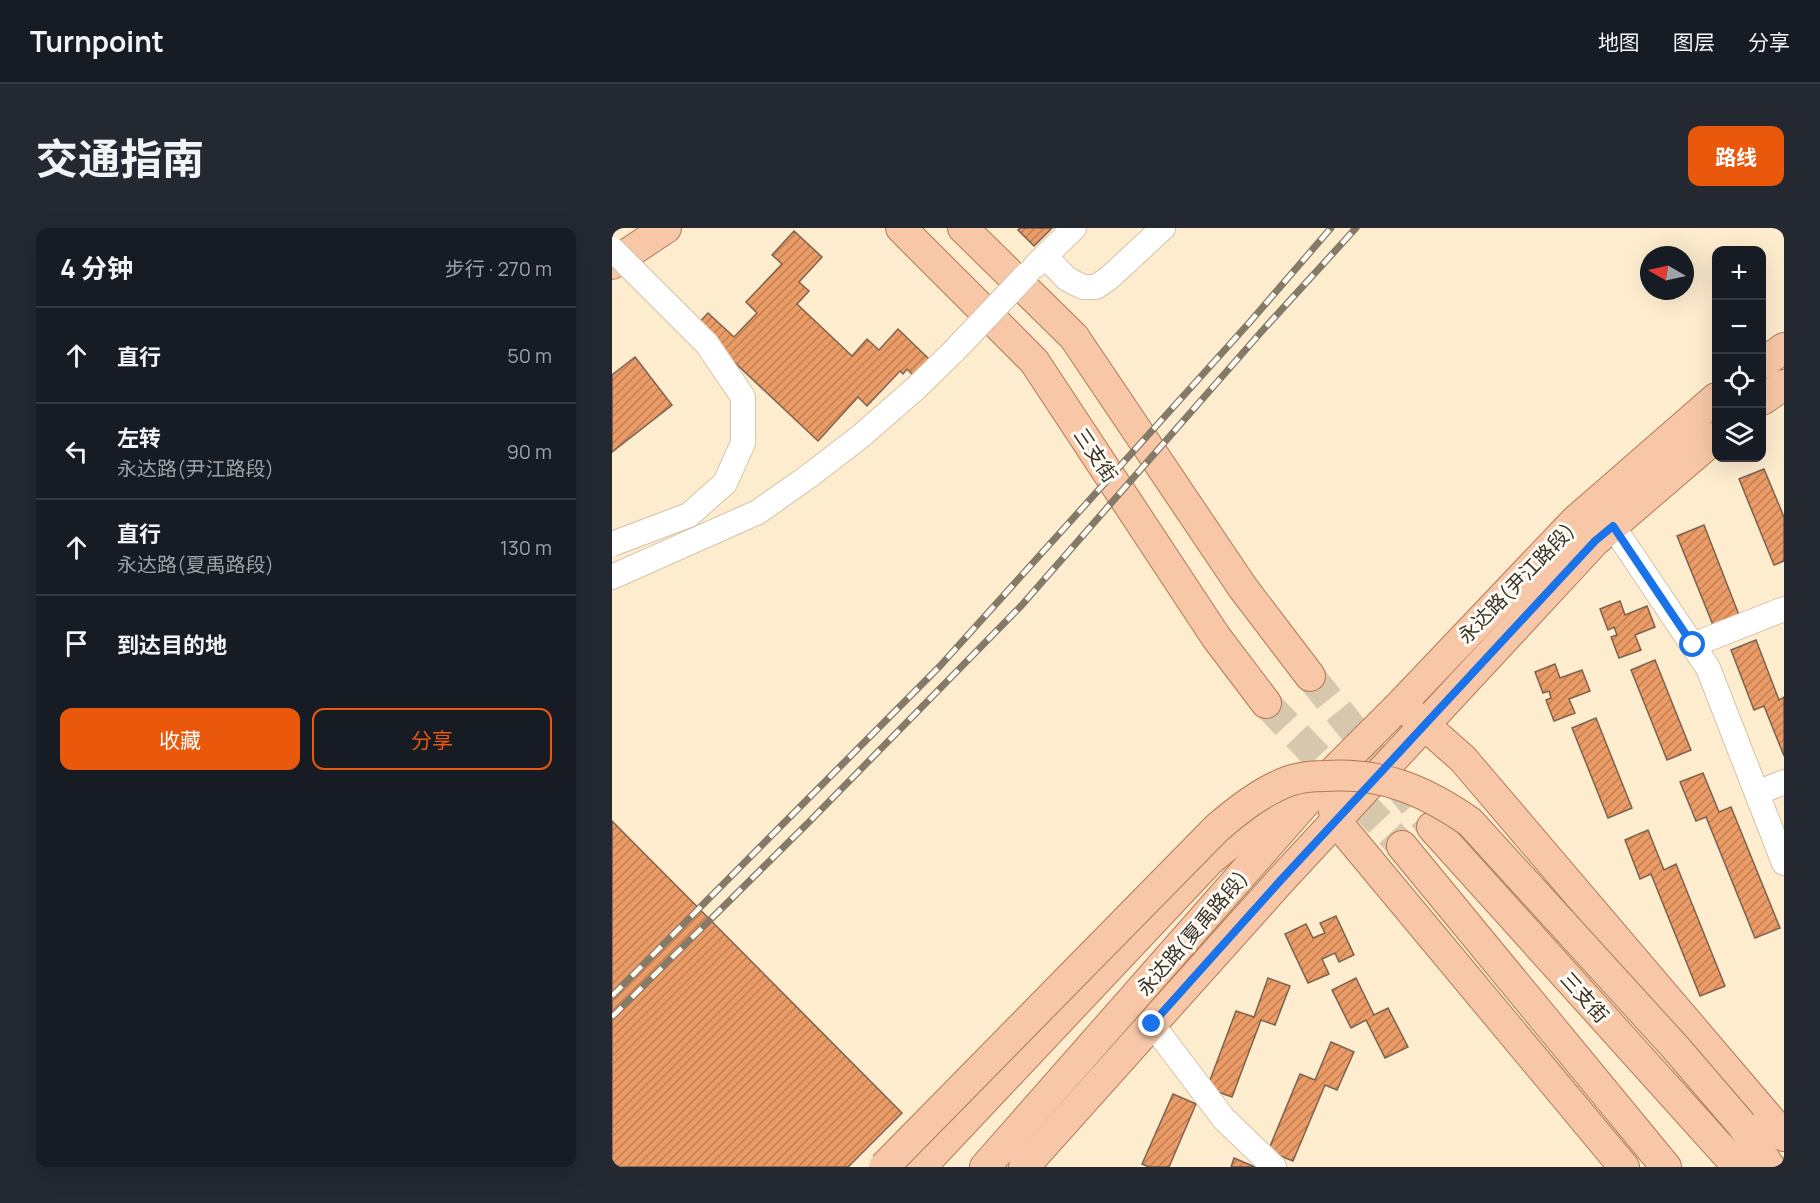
<!DOCTYPE html>
<html lang="zh">
<head>
<meta charset="utf-8">
<style>
	:root { --surface:#171b24; --page:#242831; --text:#f1f3f6; --muted:#9ea1a6; --line:#363941; --accent:#ea580c }
	body { margin:0; font-family:Manrope,"Noto Sans SC",sans-serif; background:var(--page); color:var(--text) }
	.controls { position:absolute; right:18px; top:18px; display:grid; overflow:hidden; border-radius:12px; box-shadow:0 6px 24px #0002 }
	.controls button { width:54px; height:54px; display:grid; place-items:center; padding:0; border:0; border-bottom:2px solid var(--line); background:var(--surface); color:var(--text); font:30px sans-serif }
	.compass { position:absolute; left:1028px; top:18px; width:54px; height:54px; border-radius:50%; background:var(--surface); box-shadow:0 6px 24px #0002; rotate:279deg }
	.stop { position:absolute; width:18px; height:18px; margin:-14px; border:4px solid #1a73e8; border-radius:50%; background:#fff }
	.stop.end { background:#1a73e8; border-color:#fff; box-shadow:0 2px 6px #0008 }
	.list { margin:0; padding:0; list-style:none }
	h2 { display:flex; justify-content:space-between; align-items:center; height:78px; margin:0; padding:0 24px; font-size:26px }
	h2 small { font-size:20px; font-weight:400; color:var(--muted) }
	.list li { display:grid; grid-template-columns:39px 1fr auto; gap:18px; align-items:center; box-sizing:border-box; height:96px; padding:0 24px; border-top:2px solid var(--line) }
	.list b { display:block; font-size:22px; white-space:nowrap }
	.list p { margin:0; font-size:20px; white-space:nowrap; color:var(--muted) }
	.list em { font-size:20px; font-style:normal; color:var(--muted) }
	.actions { display:flex; gap:12px; padding:18px 24px }
	.actions a { flex:1; padding:14px 0; border:2px solid var(--accent); border-radius:12px; text-align:center; font-size:21px; color:var(--accent) }
	.actions .main { background:var(--accent); color:#fff }
	.icon { flex:none; width:33px; height:33px; fill:none; stroke:currentColor; stroke-width:2; stroke-linecap:round; stroke-linejoin:round }
	.map { position:relative; flex:none; width:1172px; height:939px; overflow:hidden; border-radius:12px }
	header { display:flex; align-items:center; gap:36px; box-sizing:border-box; height:84px; padding:0 30px; background:var(--surface); border-bottom:2px solid var(--line) }
	header strong { font-size:28px }
	nav { display:flex; gap:33px; margin-inline-start:auto; font-size:21px }
	.intro { display:flex; align-items:center; justify-content:space-between; box-sizing:border-box; height:144px; padding:0 36px }
	h1 { margin:0; font-size:42px }
	.button { padding:15px 27px; border-radius:12px; background:var(--accent); color:#fff; font-size:21px; font-weight:700 }
	main { display:flex; gap:36px; padding:0 36px }
	aside { flex:1; background:var(--surface); border-radius:12px; box-shadow:0 6px 24px #0002 }
	.map>svg:first-child { display:block }
	.building { fill:url(#building-hatch); stroke:#7c6251; stroke-width:1.5 }
	.lines { fill:none; stroke-linecap:round; stroke-linejoin:round }
	.major-tunnel { stroke:#d6c7ad; stroke-width:30; stroke-dasharray:30 15; stroke-linecap:butt }
	.minor-casing { stroke:#d5c3a7; stroke-width:26 }
	.major-casing { stroke:#b07a55; stroke-width:32 }
	.minor { stroke:#fff; stroke-width:24 }
	.major { stroke:#f7c7a8; stroke-width:30 }
	.rail-casing { stroke:#857a68; stroke-width:7 }
	.rail { stroke:#fffbf5; stroke-width:4.5; stroke-dasharray:14; stroke-linecap:butt }
	.minor-bridge-casing { stroke:#d5c3a7; stroke-width:26; stroke-linecap:butt }
	.major-bridge-casing { stroke:#b07a55; stroke-width:32; stroke-linecap:butt }
	.minor-bridge { stroke:#fff; stroke-width:24 }
	.major-bridge { stroke:#f7c7a8; stroke-width:30 }
	.route { stroke:#1a73e8; stroke-width:8 }
	.labels { text-anchor:middle; dominant-baseline:central; stroke-width:6; stroke-linejoin:round; paint-order:stroke }
	.street-label { font-size:20px; fill:#383126; stroke:#fffbf5 }
</style>
</head>
<body>
<header>
<strong>Turnpoint</strong>
<nav><a>地图</a><a>图层</a><a>分享</a></nav>
</header>
<div class="intro"><h1>交通指南</h1><a class="button">路线</a></div>
<main>
<aside>
<h2>4 分钟<small>步行 · 270 m</small></h2>
<ul class="list">
<li><svg class="icon" aria-label="ahead" viewBox="0 0 24 24"><path d="M12 20V5M6 11l6-6 6 6"/></svg><div><b>直行</b></div><em>50 m</em></li>
<li><svg class="icon" aria-label="left" viewBox="0 0 24 24"><path d="M17 20v-9H6M10 6l-5 5 5 5"/></svg><div><b>左转</b><p>永达路(尹江路段)</p></div><em>90 m</em></li>
<li><svg class="icon" aria-label="ahead" viewBox="0 0 24 24"><path d="M12 20V5M6 11l6-6 6 6"/></svg><div><b>直行</b><p>永达路(夏禹路段)</p></div><em>130 m</em></li>
<li><svg class="icon" aria-label="arrive" viewBox="0 0 24 24"><path d="M6 21V4h12l-3 4 3 4H6"/></svg><div><b>到达目的地</b></div></li>
</ul>
<div class="actions"><a class="main">收藏</a><a>分享</a></div>
</aside>
<div class="map">
<svg width="1172" height="939" viewBox="0 0 1172 939">
	<defs>
		<pattern id="building-hatch" width="6" height="6" patternUnits="userSpaceOnUse" patternTransform="scale(1.5)"><rect width="6" height="6" fill="#eb9b65"/><path d="M-1 1l2-2M0 6l6-6M5 7l2-2" fill="none" stroke="#bf7f53"/></pattern>
	</defs>
	<rect width="100%" height="100%" fill="#feeccf"/>
	<g class="building">
		<path d="M408,0h32l-18,18 -16,-16z"/>
		<path d="M182,3l28,26 -23,25 10,9 -12,13 55,52 15,-17 12,11 19,-21 31,30 -16,16 -6,-6 -4,5 -3,-3 -33,35 -9,-9 -40,44 -122,-115 12,-13 26,24 23,-24 -11,-11 36,-38 -10,-9z"/>
		<path d="M23,129l37,48 -60,47v-77z"/>
		<path d="M1152,241l20,48v44l-10,4 -35,-86z"/>
		<path d="M1092,297l35,90 -26,10 -36,-89z"/>
		<path d="M1008,373l5,14 22,-9 8,21 -20,8 6,15 -22,8 -8,-21 6,-2 -3,-8 -6,3 -8,-21z"/>
		<path d="M1144,412l23,60 5,-3v59l-20,-50 -10,4 -23,-60z"/>
		<path d="M1043,432l36,90 -24,10 -36,-90z"/>
		<path d="M943,436l5,14 22,-8 8,21 -21,8 6,14 -21,8 -8,-21 5,-2 -2,-7 -6,2 -8,-21z"/>
		<path d="M984,490l36,90 -24,10 -36,-90z"/>
		<path d="M1091,545l16,39 12,-5 49,121 -25,10 -49,-121 -10,4 -16,-39z"/>
		<path d="M0,593l290,292 -54,54h-236z"/>
		<path d="M1036,602l16,40 12,-6 49,122 -25,10 -49,-122 -11,5 -15,-39z"/>
		<path d="M724,688l18,39 -15,7 -4,-9 -13,6 7,15 -21,9 -23,-49 21,-10 7,14 12,-5 -5,-10z"/>
		<path d="M656,750l22,8 -15,39 -14,-5 -29,77 -25,-9 29,-77 18,6z"/>
		<path d="M744,750l18,37 14,-7 20,39 -23,11 -19,-38 -15,8 -19,-38z"/>
		<path d="M719,814l23,10 -17,38 -12,-5 -32,76 -25,-10 32,-77 15,6z"/>
		<path d="M561,866l23,10 -27,63h-20l-7,-3z"/>
		<path d="M622,930l21,9h-24z"/>
	</g>
	<g class="lines">
		<g class="major-tunnel">
			<path d="M698,448l122,151"/>
			<path d="M654,475l136,143"/>
		</g>
		<defs>
			<g id="minor">
				<path d="M433,28l22,23 16,8h13l13,-9 54,-50"/>
				<path d="M423,38l39,-38"/>
				<path d="M992,285l104,155 76,195"/>
				<path d="M0,349l146,-65 51,-36 52,-40 55,-48 38,-37"/>
				<path d="M1081,417l91,-36"/>
				<path d="M1145,565l27,-11"/>
				<path d="M540,796l72,95 50,48"/>
			</g>
			<g id="major">
				<path d="M289,0l133,133 182,276 50,66"/>
				<path d="M351,0l111,109 169,251 67,88"/>
				<path d="M0,36l54,-36"/>
				<path d="M1150,136l22,-16"/>
				<path d="M1150,172l22,-15"/>
				<path d="M799,485l52,46 321,377"/>
				<path d="M720,574l4,19 288,346"/>
				<path d="M820,599l306,340"/>
				<path d="M790,618l264,321"/>
				<path d="M1130,897l28,42"/>
				<path d="M309,939l289,-307 49,-40 41,-27"/>
				<path d="M373,939l341,-388 75,-75 174,-183 141,-123"/>
				<path d="M412,939l256,-286 315,-340 121,-104"/>
			</g>
		</defs>
		<use href="#minor" class="minor-casing"/>
		<use href="#major" class="major-casing"/>
		<use href="#minor" class="minor"/>
		<use href="#major" class="major"/>
		<defs>
			<g id="rail">
				<path d="M0,768l328,-330 309,-343 82,-95"/>
				<path d="M0,789l197,-195 212,-216 241,-275 94,-103"/>
			</g>
		</defs>
		<use href="#rail" class="rail-casing"/>
		<use href="#rail" class="rail"/>
		<defs>
			<g id="minor-bridge">
				<path d="M0,21l95,95 36,53v46l-18,40 -36,32 -77,29"/>
				<path d="M342,123l73,-77"/>
			</g>
			<path id="major-bridge" d="M272,939l333,-339c21,-18 45,-37 72,-47 12,-4 24,-5 36,-5 56,-4 99,14 145,46l205,225 67,78"/>
		</defs>
		<use href="#minor-bridge" class="minor-bridge-casing"/>
		<use href="#major-bridge" class="major-bridge-casing"/>
		<use href="#minor-bridge" class="minor-bridge"/>
		<use href="#major-bridge" class="major-bridge"/>
	</g>
	<g class="lines">
		<path class="route" d="M540,796l128,-143 315,-340 18,-15 80,119"/>
	</g>
	<g class="labels">
		<g class="street-label">
			<text transform="translate(484 227) rotate(56)">三支街</text>
			<text transform="translate(904 355) rotate(-46)">永达路(尹江路段)</text>
			<text transform="translate(580 705) rotate(-49)">永达路(夏禹路段)</text>
			<text transform="translate(973 769) rotate(48)">三支街</text>
		</g>
	</g>
</svg>
<div class="controls">
<button>+</button>
<button>−</button>
<button><svg class="icon" aria-label="locate" viewBox="0 0 24 24"><circle cx="12" cy="12" r="6"/><path d="M12 2v4M12 18v4M2 12h4M18 12h4"/></svg></button>
<button><svg class="icon" aria-label="layers" viewBox="0 0 24 24"><path d="M12 4l9 5-9 5-9-5zM3 14l9 5 9-5"/></svg></button>
</div>
<svg class="compass" viewBox="-18 -18 36 36"><path d="M0-13l5 13h-10z" fill="#e53935"/><path d="M0 13l5-13h-10z" fill="#9ea1a6"/></svg>
<div class="stop" style="left:1081px;top:417px"></div>
<div class="stop end" style="left:540px;top:796px"></div>
</div>
</main>
</body>
</html>
